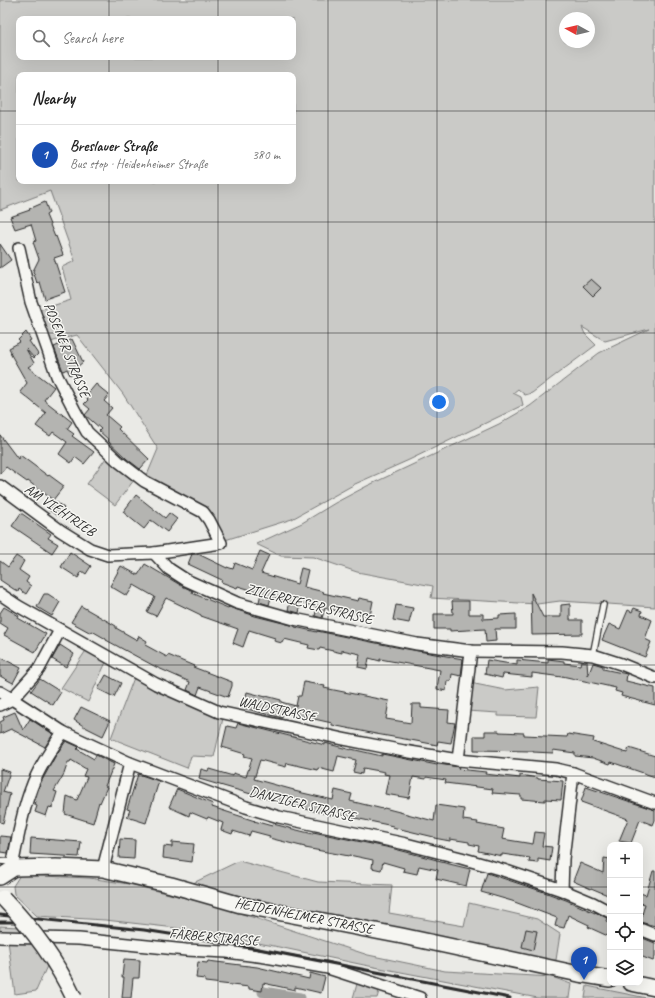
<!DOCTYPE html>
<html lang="en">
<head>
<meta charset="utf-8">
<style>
	:root { --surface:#fff; --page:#f6f6f6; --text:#222; --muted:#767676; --line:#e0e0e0; --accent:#111827 }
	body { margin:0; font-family:Caveat,sans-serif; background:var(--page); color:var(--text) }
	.controls { position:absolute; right:12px; bottom:12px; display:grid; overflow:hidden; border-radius:8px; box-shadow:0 4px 16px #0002 }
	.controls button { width:36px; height:36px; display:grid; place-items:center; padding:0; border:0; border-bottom:1px solid var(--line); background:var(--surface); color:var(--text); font:20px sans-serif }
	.compass { position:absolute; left:559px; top:12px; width:36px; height:36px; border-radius:50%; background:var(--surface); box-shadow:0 4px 16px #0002; rotate:278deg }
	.you { position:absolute; left:439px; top:402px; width:14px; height:14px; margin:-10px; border:3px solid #fff; border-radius:50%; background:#1a73e8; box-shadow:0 0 0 6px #1a73e833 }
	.badge { display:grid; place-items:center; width:26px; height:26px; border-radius:50%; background:var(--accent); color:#fff; font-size:13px; font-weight:700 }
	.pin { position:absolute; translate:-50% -33px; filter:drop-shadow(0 1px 2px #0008) }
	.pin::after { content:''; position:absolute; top:21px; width:14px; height:12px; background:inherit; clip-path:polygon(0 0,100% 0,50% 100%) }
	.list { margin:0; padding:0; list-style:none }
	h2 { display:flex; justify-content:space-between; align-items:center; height:52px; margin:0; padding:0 16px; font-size:17px }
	h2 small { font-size:13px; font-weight:400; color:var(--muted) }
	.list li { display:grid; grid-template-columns:26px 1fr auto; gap:12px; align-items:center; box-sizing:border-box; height:60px; padding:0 16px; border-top:1px solid var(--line) }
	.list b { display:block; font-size:15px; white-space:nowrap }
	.list p { margin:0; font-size:13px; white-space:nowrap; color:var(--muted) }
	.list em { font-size:13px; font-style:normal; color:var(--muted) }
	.icon { flex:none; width:22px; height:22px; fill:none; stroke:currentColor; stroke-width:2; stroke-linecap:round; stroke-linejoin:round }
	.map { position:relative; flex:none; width:655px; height:998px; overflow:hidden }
	.search { position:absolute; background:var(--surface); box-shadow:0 4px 16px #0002; left:16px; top:16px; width:280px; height:44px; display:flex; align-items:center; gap:10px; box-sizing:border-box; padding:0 14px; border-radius:8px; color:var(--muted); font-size:15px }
	.panel { position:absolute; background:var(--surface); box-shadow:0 4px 16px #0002; left:16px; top:72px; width:280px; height:112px; border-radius:8px }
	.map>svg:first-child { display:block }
	.green { fill:#cacac7; stroke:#7a7a79; fill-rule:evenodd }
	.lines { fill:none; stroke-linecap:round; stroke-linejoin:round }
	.canal { stroke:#a1a19e; stroke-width:11 }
	.building { fill:#b4b4b1; stroke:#2b2b2b }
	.lane-casing { stroke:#2b2b2b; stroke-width:8 }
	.street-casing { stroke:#2b2b2b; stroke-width:14 }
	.secondary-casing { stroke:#2b2b2b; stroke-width:18 }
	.lane { stroke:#f6f6f2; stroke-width:5.5 }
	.street { stroke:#f6f6f2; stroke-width:11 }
	.secondary { stroke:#f6f6f2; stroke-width:15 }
	.rail { stroke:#2b2b2b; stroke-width:3 }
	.secondary-bridge-casing { stroke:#2b2b2b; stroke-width:18; stroke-linecap:butt }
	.secondary-bridge { stroke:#f6f6f2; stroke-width:15 }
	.grid { fill:none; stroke:#2b2b2b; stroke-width:1; stroke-opacity:0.55 }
	.labels { text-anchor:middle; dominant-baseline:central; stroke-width:3; stroke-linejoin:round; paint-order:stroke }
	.street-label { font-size:14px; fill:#2b2b2b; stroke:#f6f6f2 }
</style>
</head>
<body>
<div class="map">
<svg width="655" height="998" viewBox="0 0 655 998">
	<rect width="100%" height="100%" fill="#eaeae6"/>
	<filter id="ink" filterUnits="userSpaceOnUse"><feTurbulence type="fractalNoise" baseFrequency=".025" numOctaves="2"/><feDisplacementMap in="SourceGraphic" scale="8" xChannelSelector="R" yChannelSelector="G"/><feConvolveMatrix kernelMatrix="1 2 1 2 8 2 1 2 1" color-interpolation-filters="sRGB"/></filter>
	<g filter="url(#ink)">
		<g class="green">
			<path d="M0,0h655v607l-95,-6 -23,3 -106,-6 2,-12 -76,-14 -44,-15 -32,-1 -25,-12 46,-21 33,-20 32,-17 132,-62 31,-18 69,-53 50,-24 -44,12 -23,-14 3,7 11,11 -47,35 -17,13 -7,2 -7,-6 -5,4 8,4 2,8 -114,55 -54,24 -63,35 -70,22 -18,-30 -59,-31 13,-31 -35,-55 -46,-59 -27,7 -11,-32 32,-10 -9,-33 13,-6 -25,-70 -50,19zM565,18h24v24h-24zM19,19h274v38h-274zM19,75h274v106h-274z"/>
			<path d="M106,458l28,22 -19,25 -28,-21z"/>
			<path d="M87,649l20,11 -19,42 -27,-14z"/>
			<path d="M135,675l89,39 -10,43 -23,-1 -4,12 -76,-30z"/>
			<path d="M470,683l35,7 34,-3 -3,30 -38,-1v-3l-31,-2z"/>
			<path d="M239,861l79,21 74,3 -3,28 75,13 5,-23 68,16 23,15 -4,26 -7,1 -242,-49 -116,-28z"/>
			<path d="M20,875l69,3 40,6 89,22 150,49 77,16 107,6 19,7 -2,14h-31l-174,-33 -90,-19 -98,-18 -71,-8 -68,-4 -23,-22 -1,-8z"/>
			<path d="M0,926l19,1 17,20 11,19 -11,25 -21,3 -7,-53 -8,-7z"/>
			<path d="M357,984l23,4 -3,10h-24z"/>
			<path d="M587,986l60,12h-62z"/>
		</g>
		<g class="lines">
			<path class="canal" d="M263,992l37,6"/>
		</g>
		<g class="building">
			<path d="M45,202l4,11 -3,2 9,22 1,-1 7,19 -9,3 11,34 -20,7 -5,-17 -3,1 -4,-12 6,-12 -6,-17 3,-1 -5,-17 -16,5 -5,-12 20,-7 -1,-1z"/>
			<path d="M0,244l11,16 -11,8z"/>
			<path d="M591,279l10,9 -8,8 -10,-10z"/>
			<path d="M26,332l5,8 -2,1 9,13 -4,4 -8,-9 8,14 -6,4 26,20 -10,13 28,22 -5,7 7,5 -2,2 22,16 -10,12 -9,-7 -4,6 -12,-9 8,-12 -14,-10 -3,4 -14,-10 10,-13 -26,-21 7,-9 -17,-30 1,-1 -2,-4 11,-6 -2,-2z"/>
			<path d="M72,339l11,23 -6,5 2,2 -9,6 -3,-6 -4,2 -9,-24z"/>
			<path d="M96,384l13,11 -5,6 8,7 -6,7 14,12 -2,2 31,30 -9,10 -13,-10 -19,-18 1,-1 -10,-9 2,-2 -16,-14 5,-6 -6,-5 4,-4 -3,-3z"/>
			<path d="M0,435l18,24 2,-4 28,21 1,-1 15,11 -11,14 -25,-19 -1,1 -21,-15 -6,7z"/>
			<path d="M136,495l29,23 4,-5 8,6 -10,13 -16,-12 -7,9 -21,-17z"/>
			<path d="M55,501l9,7 -6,8 -9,-6z"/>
			<path d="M21,513l30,21 -3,4 10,6 -6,9 -40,-27z"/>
			<path d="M260,551l9,4 -8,18 36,11 4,-16 7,2 -4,17 20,5 -1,1 35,8 1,-3 14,3 -3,15 -25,-5 -1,2 -19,-5 -3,10 -7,-2 2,-9 -16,-4 -2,10 -11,-3 2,-8 -19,-5 -2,8 -10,-3 2,-9 -23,-7 -1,2 -16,-6 1,-2 -34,-16 4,-10h6l29,14v-1l6,2 2,-6 17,7z"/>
			<path d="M70,552l21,14 -5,8 -4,-3 -4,7 -17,-11z"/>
			<path d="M16,556l8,5 -5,9 10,7 -3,5 5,4 -5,8 -7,-5 -1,3 -18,-12v-19l8,6z"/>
			<path d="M145,564l37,22 11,5 -1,2 36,15 1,-1 26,9 40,10v1l22,5v-1l79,16 67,12 -2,17 -9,-2 -1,7h-4l-1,10 -9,-2 3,-19 -60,-11v2l-11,-3 -2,11 -9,-2 2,-13 -18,-4v3l-22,-5 -1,2 -11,-2 1,-3 -25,-6 -2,4 -8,-2 1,-3 -26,-8 -6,17 -10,-4 5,-14 -37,-13v-1l-35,-17 -10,18 -9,-4 8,-15 -21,-12 -7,11 -17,-10 11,-20 17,9z"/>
			<path d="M531,593l12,24h18v-12l9,-1v16h12v14l-50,1z"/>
			<path d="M44,594h4l12,8 -8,14 -15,-9z"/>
			<path d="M452,601h17v13h14v5l16,-1v-3l17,-1v15h-21l1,12 -10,1 -1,-13 -35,2v-2h-16v-15h19z"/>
			<path d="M396,605l17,3 -4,15 -16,-3z"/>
			<path d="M81,606l35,20v2l21,12 2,-4 8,5 -2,4 22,12 1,-2 26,11 -1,1 39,15v4l-4,11 -28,-10 -3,8 -10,-5 3,-8 -34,-15 -50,-27v-1l-14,-8 -1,2 -20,-11z"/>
			<path d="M4,607l15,9 -1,2 28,16 -11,18 -31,-17 4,-7 -8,-5v-10z"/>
			<path d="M634,608l8,3 -1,4 11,5 -7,19 6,3 -6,15 -43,-17 7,-16 11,5 8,-19 4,2z"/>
			<path d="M60,645l14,9 -8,13 -14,-8z"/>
			<path d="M0,657l21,11 -8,15 -13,-7z"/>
			<path d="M548,659l16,2v2l16,2 1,-4h6l1,15 5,-13 10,3v3l24,5 -1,7 29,7v17l-34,-9 1,-3 -7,-2 1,-3 -54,-12v1l-30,-4v4l-29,-3 -1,4 -17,-4 2,-14 30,5v-5l31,3z"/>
			<path d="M106,675l15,8 -7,14 -16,-8z"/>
			<path d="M40,679l21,13 -8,13 -22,-14z"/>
			<path d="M304,682l21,4 -1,2 65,13 -3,18 25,4 1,-19h9v4l28,2 -1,12 7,1 -4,20 -13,-2 -1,4 -21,-4 -40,-7 -44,-9v-2l-49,-11 -1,6 -39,-10 4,-16 19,5v-1l15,4v2l15,4 2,-10h3z"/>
			<path d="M81,707l29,14 -7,15 -18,-9 -11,-7z"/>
			<path d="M15,712l8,18 7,-11 23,15 -8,13 -34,-18 -11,5v-12l4,-2 -1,-3z"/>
			<path d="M238,723l87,22v-2l26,7v-1l31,7v-2l55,11 1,-1 21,3 -1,2 28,3 -1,2 35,4v-3l18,3v1l25,2 -2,19 -16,-1v2l-24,-2v-4l-29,-2 1,-4 -48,-6 1,-3 -20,-3v2l-13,-2 -4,21 -24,-4 4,-19 -5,-1 1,-2 -22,-4 -1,6 -9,-2 3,-12 -18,-4 -4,16 -16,-4v2l-31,-7 -1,4 -26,-7 -6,19 40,11v1l39,9 2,-10 17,4 -2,7 33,8 1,-1 50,13 2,-16 28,4 -1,11 15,2 -1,2 27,5 -2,10 31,5 2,-12 9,1 -2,13 10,1 -2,14 -12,-2v4l-9,-1 1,-4 -28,-4v2l-24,-5 1,-5 -10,-2v-2l-19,-3v2l-16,-3v-1l-42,-10 1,-1 -57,-12 -1,2 -46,-11 -90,-26 2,-10 7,2 1,-2 24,7v-3l13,4 6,-19 -8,-2 1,-2 -23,-7 5,-21 9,2z"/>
			<path d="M485,731h14v1l25,1v2l43,2 1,-3 26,4 -1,4 34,11 2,-5 26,8v21l-44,-15 -1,2 -17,-6 -18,-2v-3l-22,-3v3l-20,-1v-1l-59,-1v-14h11z"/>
			<path d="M66,741l13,6 -2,2 17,10 2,-4 18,9 -9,22 2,1 -7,16 -1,-1 -6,21 -28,-9 2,-18 10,4 10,-23 -4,-1 3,-7 -15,-9 -1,2h-2l-4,12 -10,17 3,1 -5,16 -3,-1 -3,9 -11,-4 2,-6 -2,-1 1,-4 -1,-1 5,-16 16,-29z"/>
			<path d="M0,769l10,3 -7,20 7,2 -7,29 -3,-1z"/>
			<path d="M138,774l21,7 -13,42 -19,-6 3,-7 -3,-1z"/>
			<path d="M586,787l69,23v10l-2,5 -13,-5 -9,23 -12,-2 9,-22 -47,-17z"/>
			<path d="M177,789l36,15 -1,3 43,14h-1l18,5 1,-2 40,10v-2l78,16 46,12v1l33,8 -4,17 -30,-7 2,-9 -19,-4 -2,8 -14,-3 1,-3 -21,-6 -2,8 -9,-2 1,-8 -24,-5v1l-44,-8v-1l-36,-9 1,-2 -19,-5 -2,5 -16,-5 -1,3 -11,-4 2,-7 -15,-6 -1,2 -17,-7 -1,4 -20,-9z"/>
			<path d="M0,836l11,1 -3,16 -8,-1z"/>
			<path d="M31,838l50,4 -2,15 -49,-3z"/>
			<path d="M120,839l15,1 -1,19 -15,-1z"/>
			<path d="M172,842l22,2 -2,18 -29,-4 1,-12 8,1z"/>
			<path d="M604,858l6,1v37l-19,-8v1l-18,-8 7,-18 23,10z"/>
			<path d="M653,871h2v55l-15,-4 5,-18 -5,-1v-10l6,2z"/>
			<path d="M487,873l57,19 22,8 29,13v-1l12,6 -1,3 4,2v14l-22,-10 1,-2 -21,-10 -4,13 -9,-2 2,-8 -45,-17 -31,-9z"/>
			<path d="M526,929l11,2 -4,19 -11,-3z"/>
			<path d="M640,937l15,6v14l-2,4 -13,-5z"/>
			<path d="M124,959l16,1 -1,18h-6l-2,20h-9l2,-21h-2z"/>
			<path d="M208,961l49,6 52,12 1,-6 15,4 -4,16 -26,-6v3l-32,-7 -1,8 -13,-2v-2l-44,-5v-3l-9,-1 2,-16 9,1z"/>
		</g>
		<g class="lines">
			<defs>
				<g id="lane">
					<path d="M593,655l10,-50"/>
					<path d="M0,861l13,1"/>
				</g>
				<g id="street">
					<path d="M0,486l61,45 29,18 18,6 46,-2 67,-10 -12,-23 -6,-8 -59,-31 -26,-20 -31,-29 -12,-21 -18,-35 -26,-74 -12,-54"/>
					<path d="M154,553l15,16 17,11 51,23 57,16 123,25 54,7 91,1 31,3 28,9 34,14"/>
					<path d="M0,594l18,12 138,78 63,28 124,27 61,12 54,9 98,9 17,4 82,30"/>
					<path d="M0,692l12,7 51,33 67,31 116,44 33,10 127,27 55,14 42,12 59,20 31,13 17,9"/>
					<path d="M0,705l12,-6 27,-30 21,-39"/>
					<path d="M458,760l13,-109"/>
					<path d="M14,868l-1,-6c5,-25 9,-50 18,-73 7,-20 20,-39 32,-57"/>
					<path d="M103,869l27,-106"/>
					<path d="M562,890l1,-31 10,-86"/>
					<path d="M640,929l15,6"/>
					<path d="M0,937l79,2 107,11 41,2 39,5 62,11 92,30"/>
				</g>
				<g id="secondary">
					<path d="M0,877l14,-9 42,-1 47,2 68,16 70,20 161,31 177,38 31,5"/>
					<path d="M631,983l24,5"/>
				</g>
			</defs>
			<use href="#lane" class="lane-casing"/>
			<use href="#street" class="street-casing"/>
			<use href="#secondary" class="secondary-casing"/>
			<use href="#lane" class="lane"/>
			<use href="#street" class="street"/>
			<use href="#secondary" class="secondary"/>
			<g class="rail">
				<path d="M0,915l144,15 89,14 277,54"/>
				<path d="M0,922h16"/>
			</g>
			<defs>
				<path id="secondary-bridge" d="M3,898c29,30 53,62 71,100"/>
			</defs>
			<use href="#secondary-bridge" class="secondary-bridge-casing"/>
			<use href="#secondary-bridge" class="secondary-bridge"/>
		</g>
	</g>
	<path class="grid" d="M109,0v19M218,0v19M328,0v998M437,0v998M546,0v998M109,57v18M218,57v18M0,111h19M293,111h362M109,181v817M218,181v817M0,222h655M0,333h655M0,444h655M0,554h655M0,665h655M0,776h655M0,887h610M640,887h15"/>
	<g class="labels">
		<g class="street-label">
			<text transform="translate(67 350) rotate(68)">POSENER STRASSE</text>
			<text transform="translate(60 510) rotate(34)">AM VIEHTRIEB</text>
			<text transform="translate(309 604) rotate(14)">ZILLERRIESER STRASSE</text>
			<text transform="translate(277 709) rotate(12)">WALDSTRASSE</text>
			<text transform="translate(302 804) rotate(14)">DANZIGER STRASSE</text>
			<text transform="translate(304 916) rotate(11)">HEIDENHEIMER STRASSE</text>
			<text transform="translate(214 937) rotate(5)">FÄRBERSTRASSE</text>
		</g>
	</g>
</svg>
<div class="controls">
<button>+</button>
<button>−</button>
<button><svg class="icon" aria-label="locate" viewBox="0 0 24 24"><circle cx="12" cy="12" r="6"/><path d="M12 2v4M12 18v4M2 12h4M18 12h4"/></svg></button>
<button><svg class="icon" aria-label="layers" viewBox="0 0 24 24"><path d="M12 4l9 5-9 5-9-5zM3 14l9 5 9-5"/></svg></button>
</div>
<svg class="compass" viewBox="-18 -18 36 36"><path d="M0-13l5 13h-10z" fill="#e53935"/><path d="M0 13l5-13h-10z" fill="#767676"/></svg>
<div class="you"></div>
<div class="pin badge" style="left:584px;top:980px;background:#1a4fb4">1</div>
<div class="search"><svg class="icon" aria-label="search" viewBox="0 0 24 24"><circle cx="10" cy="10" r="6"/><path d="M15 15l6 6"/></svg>Search here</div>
<section class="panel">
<h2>Nearby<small></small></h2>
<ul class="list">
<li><span class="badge" style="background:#1a4fb4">1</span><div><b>Breslauer Straße</b><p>Bus stop · Heidenheimer Straße</p></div><em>380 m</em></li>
</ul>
</section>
</div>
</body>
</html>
